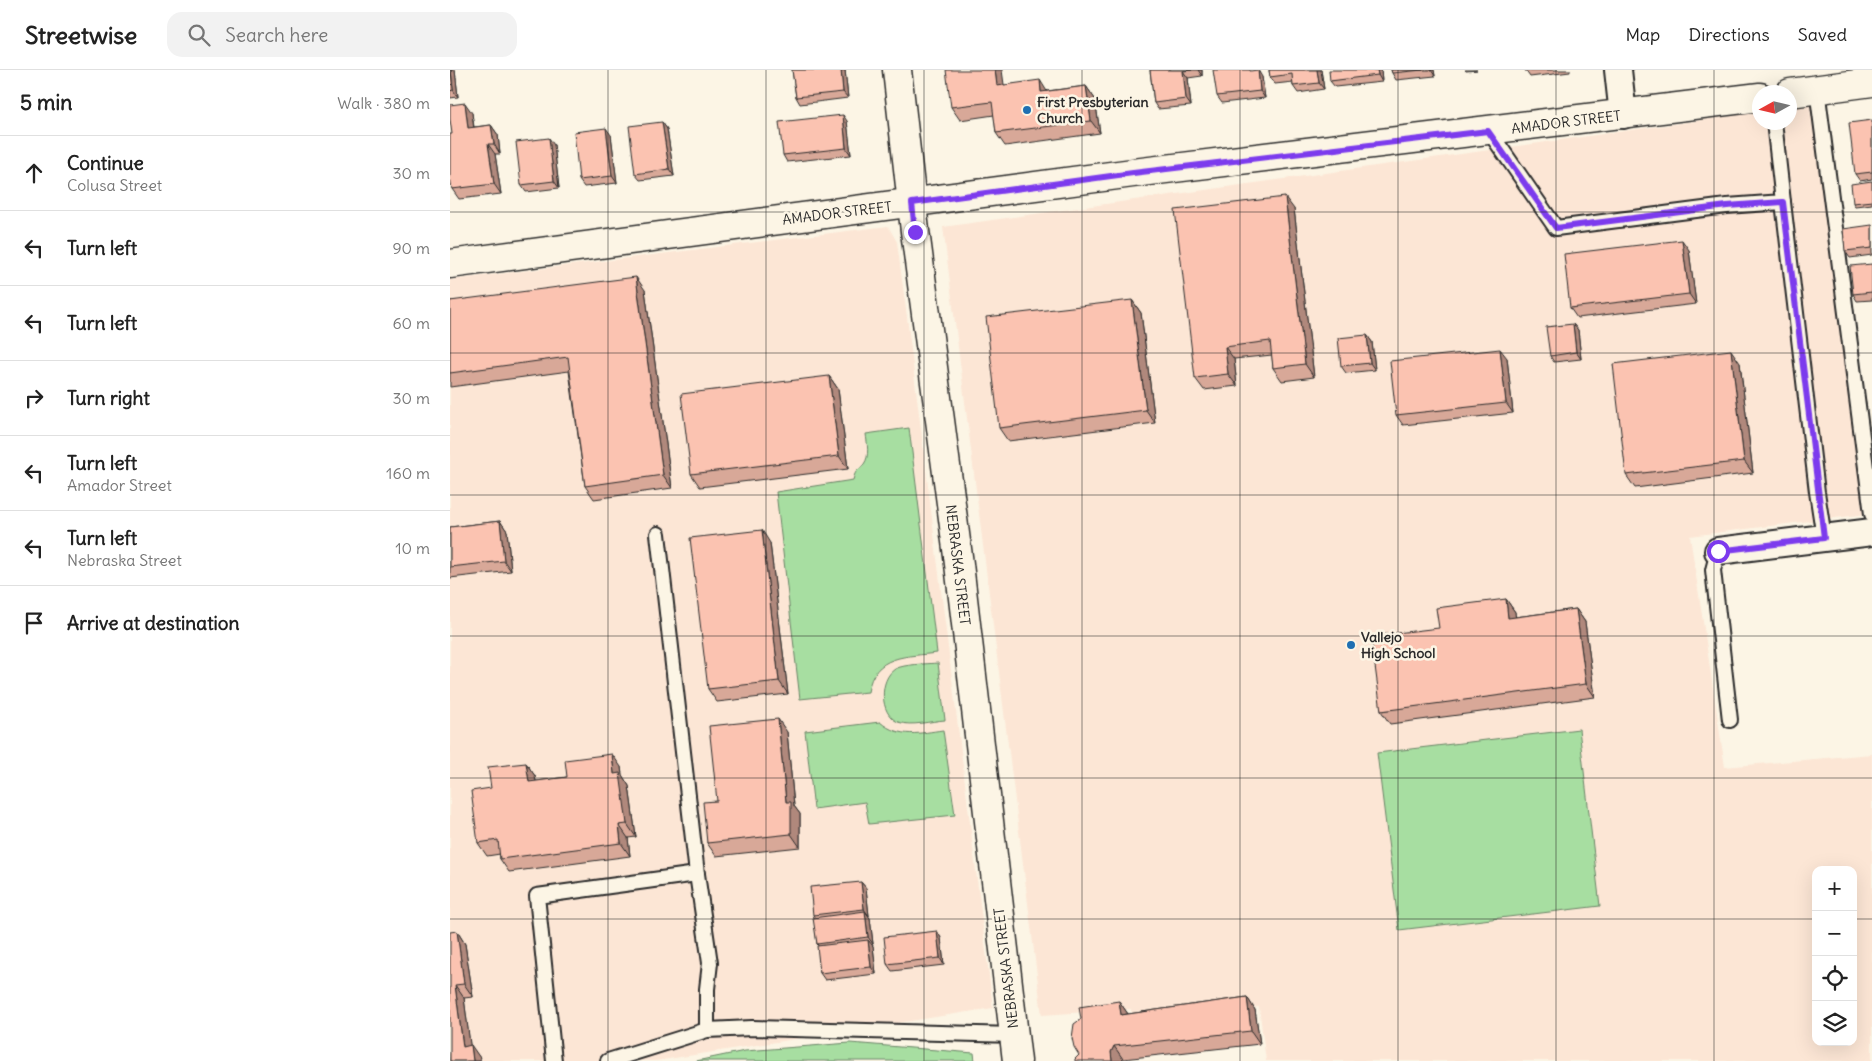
<!DOCTYPE html>
<html lang="en">
<head>
<meta charset="utf-8">
<style>
	:root { --surface:#fff; --page:#f2f2f2; --text:#222; --muted:#767676; --line:#e0e0e0 }
	body { margin:0; font-family:Delius,sans-serif; background:var(--page); color:var(--text) }
	.controls { position:absolute; right:15px; bottom:15px; display:grid; overflow:hidden; border-radius:10px; box-shadow:0 5px 20px #0002 }
	.controls button { width:45px; height:45px; display:grid; place-items:center; padding:0; border:0; border-bottom:1px solid var(--line); background:var(--surface); color:var(--text); font:25px sans-serif }
	.compass { position:absolute; left:1302px; top:15px; width:45px; height:45px; border-radius:50%; background:var(--surface); box-shadow:0 5px 20px #0002; rotate:262deg }
	.stop { position:absolute; width:15px; height:15px; margin:-11px; border:4px solid #7c3aed; border-radius:50%; background:#fff }
	.stop.end { background:#7c3aed; border-color:#fff; box-shadow:0 1px 5px #0008 }
	.list { margin:0; padding:0; list-style:none }
	h2 { display:flex; justify-content:space-between; align-items:center; height:65px; margin:0; padding:0 20px; font-size:21px }
	h2 small { font-size:16px; font-weight:400; color:var(--muted) }
	.list li { display:grid; grid-template-columns:32px 1fr auto; gap:15px; align-items:center; box-sizing:border-box; height:75px; padding:0 20px; border-top:1px solid var(--line) }
	.list b { display:block; font-size:19px; white-space:nowrap }
	.list p { margin:0; font-size:16px; white-space:nowrap; color:var(--muted) }
	.list em { font-size:16px; font-style:normal; color:var(--muted) }
	.icon { flex:none; width:28px; height:28px; fill:none; stroke:currentColor; stroke-width:2; stroke-linecap:round; stroke-linejoin:round }
	.map { position:relative; flex:none; width:1422px; height:991px; overflow:hidden }
	header { display:flex; align-items:center; gap:30px; box-sizing:border-box; height:70px; padding:0 25px; background:var(--surface); border-bottom:1px solid var(--line) }
	header strong { font-size:24px }
	nav { display:flex; gap:28px; margin-inline-start:auto; font-size:18px }
	.search { width:350px; height:45px; background:var(--page); display:flex; align-items:center; gap:12px; box-sizing:border-box; padding:0 18px; border-radius:15px; color:var(--muted); font-size:19px }
	main { display:flex }
	aside { flex:1; background:var(--surface) }
	.map>svg:first-child { display:block }
	.built { fill:#fce6d5; fill-rule:evenodd }
	.green { fill:#a7dea1; stroke:#698466 }
	.lines { fill:none; stroke-linecap:round; stroke-linejoin:round }
	.service-casing { stroke:#2b2b2b; stroke-width:18 }
	.minor-casing { stroke:#2b2b2b; stroke-width:30 }
	.tertiary-casing { stroke:#2b2b2b; stroke-width:31 }
	.service { stroke:#fcf5e5; stroke-width:14 }
	.minor { stroke:#fcf5e5; stroke-width:26 }
	.tertiary { stroke:#fcf5e5; stroke-width:28 }
	.wall { fill:#d8a898; stroke:#2b2b2b }
	.shaded-wall { fill:#b0887c; stroke:#2b2b2b }
	.building { fill:#fbc3b1; stroke:#2b2b2b }
	.route { stroke:#7c3aed; stroke-width:6 }
	.grid { fill:none; stroke:#2b2b2b; stroke-width:1; stroke-opacity:0.55 }
	.poi-dot { fill:#1f6fb2; stroke:#fcf5e5; stroke-width:2 }
	.labels { text-anchor:middle; dominant-baseline:central; stroke-width:5; stroke-linejoin:round; paint-order:stroke }
	.poi-label { font-size:14px; font-weight:bold; fill:#2b2b2b; stroke:#fcf5e5; text-anchor:start }
	.street-label { font-size:14px; fill:#2b2b2b; stroke:#fcf5e5 }
</style>
</head>
<body>
<header>
<strong>Streetwise</strong>
<div class="search"><svg class="icon" aria-label="search" viewBox="0 0 24 24"><circle cx="10" cy="10" r="6"/><path d="M15 15l6 6"/></svg>Search here</div>
<nav><a>Map</a><a>Directions</a><a>Saved</a></nav>
</header>
<main>
<aside>
<h2>5 min<small>Walk · 380 m</small></h2>
<ul class="list">
<li><svg class="icon" aria-label="ahead" viewBox="0 0 24 24"><path d="M12 20V5M6 11l6-6 6 6"/></svg><div><b>Continue</b><p>Colusa Street</p></div><em>30 m</em></li>
<li><svg class="icon" aria-label="left" viewBox="0 0 24 24"><path d="M17 20v-9H6M10 6l-5 5 5 5"/></svg><div><b>Turn left</b></div><em>90 m</em></li>
<li><svg class="icon" aria-label="left" viewBox="0 0 24 24"><path d="M17 20v-9H6M10 6l-5 5 5 5"/></svg><div><b>Turn left</b></div><em>60 m</em></li>
<li><svg class="icon" aria-label="right" viewBox="0 0 24 24"><path d="M7 20v-9h11M14 6l5 5-5 5"/></svg><div><b>Turn right</b></div><em>30 m</em></li>
<li><svg class="icon" aria-label="left" viewBox="0 0 24 24"><path d="M17 20v-9H6M10 6l-5 5 5 5"/></svg><div><b>Turn left</b><p>Amador Street</p></div><em>160 m</em></li>
<li><svg class="icon" aria-label="left" viewBox="0 0 24 24"><path d="M17 20v-9H6M10 6l-5 5 5 5"/></svg><div><b>Turn left</b><p>Nebraska Street</p></div><em>10 m</em></li>
<li><svg class="icon" aria-label="arrive" viewBox="0 0 24 24"><path d="M6 21V4h12l-3 4 3 4H6"/></svg><div><b>Arrive at destination</b></div></li>
</ul>
</aside>
<div class="map">
<svg width="1422" height="991" viewBox="0 0 1422 991">
	<rect width="100%" height="100%" fill="#fcf5e5"/>
	<filter id="ink" filterUnits="userSpaceOnUse"><feTurbulence type="fractalNoise" baseFrequency=".02" numOctaves="2"/><feDisplacementMap in="SourceGraphic" scale="10" xChannelSelector="R" yChannelSelector="G"/><feConvolveMatrix kernelMatrix="1 2 1 2 8 2 1 2 1" color-interpolation-filters="sRGB"/></filter>
	<g filter="url(#ink)">
		<g class="built">
			<path d="M1365,34l52,410 -177,22 35,231 147,-13v307h-606l-7,-54 -126,14 -2,-12 -89,6 -99,-788 816,-115 1,10h30v-15zM1366,800h37v172h-37z"/>
			<path d="M438,156l9,16 10,75 86,691 -337,53h-206v-781z"/>
		</g>
		<g class="green">
			<path d="M459,358l28,225c-31,4 -63,1 -69,39l-68,7 -24,-207 77,-12c3,-12 5,-8 11,-16 6,-8 3,-21 2,-30z"/>
			<path d="M488,593l7,57c-15,1 -33,7 -47,2 -19,-8 -19,-43 -3,-53 9,-5 32,-5 43,-6z"/>
			<path d="M430,652c20,17 40,11 63,8l12,85 -86,9 -4,-22 -51,7 -9,-78z"/>
			<path d="M1129,659l21,177 -201,24 -22,-177z"/>
			<path d="M400,973l124,10 1,8h-279l49,-10z"/>
		</g>
		<g class="lines">
			<defs>
				<g id="service">
					<path d="M1367,19l55,425"/>
					<path d="M1039,61l67,97 171,-22 56,-4 -9,-80"/>
					<path d="M1333,132l34,290 7,46"/>
					<path d="M208,464l39,340 13,89 -3,26v41"/>
					<path d="M1268,481l-5,19 17,150"/>
					<path d="M104,991l-17,-165 160,-22"/>
					<path d="M158,991l99,-31 45,-2 262,7"/>
				</g>
				<g id="minor">
					<path d="M1168,0l5,45"/>
					<path d="M1268,481l154,-19"/>
				</g>
				<g id="tertiary">
					<path d="M447,0l18,161 44,333 58,497"/>
					<path d="M1340,23l82,-11"/>
					<path d="M0,194l683,-91 627,-76"/>
				</g>
			</defs>
			<use href="#service" class="service-casing"/>
			<use href="#minor" class="minor-casing"/>
			<use href="#tertiary" class="tertiary-casing"/>
			<use href="#service" class="service"/>
			<use href="#minor" class="minor"/>
			<use href="#tertiary" class="tertiary"/>
		</g>
		<g class="wall">
			<path d="M0,0h5l3,27 -8,1z"/>
			<path d="M342,0h53l3,28 -48,6 -4,-7z"/>
			<path d="M700,0h52v6l-14,2 3,28 -33,3 -4,-6z"/>
			<path d="M819,0h52l3,19 -26,4 -5,-7v-4l-18,2 -5,-7z"/>
			<path d="M931,0l1,12 -47,5 -5,-6z"/>
			<path d="M941,0h43l1,6 -39,4 -4,-7z"/>
			<path d="M1015,0h12l-11,1z"/>
			<path d="M1075,0h45v2l-40,5z"/>
			<path d="M804,1l8,6 3,21 -43,5 -5,-7z"/>
			<path d="M554,15l43,6 39,-5 9,13 5,34 -95,13 -9,-13 -2,-18 -34,5 -9,-13z"/>
			<path d="M22,43l2,14 17,-2 7,10 2,19h-5l6,40 -42,5 -7,-10v-55z"/>
			<path d="M1422,50v59l-12,2 -5,-7z"/>
			<path d="M397,51l4,34 -64,7 -4,-7z"/>
			<path d="M212,52l5,7 7,47 -34,4 -5,-6z"/>
			<path d="M161,65l6,48 -33,4 -5,-7z"/>
			<path d="M104,75l5,43 -33,4 -5,-7z"/>
			<path d="M1422,111v23l-17,2 -2,-3z"/>
			<path d="M844,139l20,168 -32,4 -9,-13 -1,-13 -38,4 3,27 -33,4 -9,-12z"/>
			<path d="M1422,155v30l-22,3 -5,-7z"/>
			<path d="M1239,180l7,54 -119,14 -7,-10z"/>
			<path d="M1422,194v36l-15,1 -4,-7z"/>
			<path d="M195,220l27,198 -78,11 -9,-13 -16,-115 -119,16v-86z"/>
			<path d="M682,230l9,13 14,110 -147,18 -9,-13z"/>
			<path d="M1123,254l5,6 3,29 -27,3 -4,-6z"/>
			<path d="M917,265l5,7 3,28 -29,3 -5,-7z"/>
			<path d="M1057,288l6,55 -110,12 -7,-10z"/>
			<path d="M1290,293l13,110 -118,15 -9,-13z"/>
			<path d="M379,306l9,13 10,80 -148,18 -9,-13z"/>
			<path d="M50,451l7,10 4,40 -61,7v-51z"/>
			<path d="M320,473l18,151 -71,8 -9,-13z"/>
			<path d="M1056,529l9,13v5l61,-8 9,13 10,75 -205,27 -9,-13 58,-83z"/>
			<path d="M337,662l7,74 6,8v33l-84,9 -9,-13 10,-42z"/>
			<path d="M76,693l9,13 1,5 31,-4 54,-10 1,8 7,11 7,51 -8,1 2,18 -121,16 -9,-13v-5l-13,2 -9,-13 13,-55z"/>
			<path d="M411,812l5,6 3,28h-1l2,2 3,26h-1l1,2 3,28 -51,6 -5,-7 -2,-28 -1,-1 -3,-27 -1,-2z"/>
			<path d="M7,861l8,13 8,53 -9,1 6,48 10,12v3h-30z"/>
			<path d="M487,861l4,7 3,27 -52,6 -5,-7z"/>
			<path d="M797,927l8,13 5,34 -137,15 -44,-4 40,-54 9,13z"/>
		</g>
		<g class="shaded-wall">
			<path d="M1,0h4l3,27 -5,-7z"/>
			<path d="M391,0h4l3,28 -5,-6z"/>
			<path d="M545,0h7l4,29 -9,-13z"/>
			<path d="M748,0h4v6z"/>
			<path d="M808,0l4,7 3,21 -5,-7z"/>
			<path d="M867,0h4l3,19 -5,-6z"/>
			<path d="M927,0h4l1,12 -4,-7z"/>
			<path d="M981,0h3l1,6z"/>
			<path d="M733,1l5,7 3,28 -5,-7z"/>
			<path d="M590,10l8,13 -7,-1z"/>
			<path d="M636,16l9,13 5,34 -9,-12z"/>
			<path d="M15,33l7,10 3,25 -7,-10z"/>
			<path d="M393,45l4,6 4,34 -5,-7z"/>
			<path d="M212,52l5,7 7,47 -5,-7z"/>
			<path d="M41,55l7,10 2,19 -6,-10z"/>
			<path d="M156,58l5,7 6,48 -5,-7z"/>
			<path d="M99,68l5,7 5,43 -5,-7z"/>
			<path d="M38,74l7,10 6,40 -7,-10z"/>
			<path d="M835,127l9,12 20,168 -9,-13z"/>
			<path d="M1232,170l7,10 7,54 -7,-10z"/>
			<path d="M186,207l9,13 27,198 -9,-13z"/>
			<path d="M682,230l9,13 14,110 -9,-13z"/>
			<path d="M1123,254l5,6 3,29 -5,-7z"/>
			<path d="M917,265l5,7 3,28 -5,-7z"/>
			<path d="M775,277l9,12 3,27 -9,-12z"/>
			<path d="M1050,279l7,9 6,55 -7,-10z"/>
			<path d="M1281,280l9,13 13,110 -9,-12z"/>
			<path d="M379,306l9,13 10,80 -9,-13z"/>
			<path d="M50,451l7,10 4,40 -7,-10z"/>
			<path d="M312,460l8,13 18,151 -9,-13z"/>
			<path d="M1056,529l9,13 2,19 -9,-13z"/>
			<path d="M1126,539l9,13 10,75 -9,-13z"/>
			<path d="M328,649l9,13 7,74 6,8v33l-9,-13 -5,-32z"/>
			<path d="M162,684l9,13 1,8 7,11 7,51 -9,-13 -13,-50z"/>
			<path d="M76,693l9,13 3,19 -9,-13z"/>
			<path d="M169,755l9,13 2,18 -9,-13z"/>
			<path d="M411,812l5,6 3,28 -5,-7z"/>
			<path d="M415,841l5,7 3,26 -5,-7z"/>
			<path d="M7,861l8,13 8,53 -9,-13z"/>
			<path d="M487,861l4,7 3,27 -4,-7z"/>
			<path d="M418,870l5,6 3,28 -5,-7z"/>
			<path d="M5,915l9,13 8,61 -9,-12z"/>
			<path d="M797,927l8,13 5,34 -9,-13z"/>
			<path d="M669,931l9,13 -7,1z"/>
			<path d="M21,975l9,13v3h-7z"/>
			<path d="M664,976l9,13 -1,2h-10l-1,-9z"/>
		</g>
		<g class="building">
			<path d="M0,0h1l2,20 -3,1z"/>
			<path d="M342,0h49l2,22 -47,5z"/>
			<path d="M496,0h49l2,16 43,-6 1,12 45,-6 5,35 -95,12 -4,-31 -41,5z"/>
			<path d="M700,0h42l-9,1 3,28 -32,4z"/>
			<path d="M763,0h37v1l8,-1 2,21 -43,5z"/>
			<path d="M819,0h48l2,13 -26,3 -1,-12 -22,3z"/>
			<path d="M879,0h48l1,5 -48,6z"/>
			<path d="M941,0h32l-31,3z"/>
			<path d="M15,33l3,25 23,-3 3,19h-6l6,40 -42,5 -2,-13v-42h2l-2,-15v-14z"/>
			<path d="M393,45l3,33 -63,7 -4,-33z"/>
			<path d="M1422,50v52l-17,2 -6,-51z"/>
			<path d="M212,52l7,47 -34,5 -6,-48z"/>
			<path d="M156,58l6,48 -33,4 -5,-48z"/>
			<path d="M99,68l5,43 -33,4 -5,-43z"/>
			<path d="M1422,111v20l-19,2 -2,-19z"/>
			<path d="M835,127l20,167 -32,4 -3,-27 -45,6 3,27 -33,4 -20,-168z"/>
			<path d="M1422,155v23l-27,3 -2,-22z"/>
			<path d="M1232,170l7,54 -119,14 -6,-54z"/>
			<path d="M1422,194v28l-19,2 -3,-28z"/>
			<path d="M186,207l27,198 -78,11 -17,-129 -118,16v-72z"/>
			<path d="M682,230l14,110 -147,18 -13,-111z"/>
			<path d="M1123,254l3,28 -26,4 -4,-29z"/>
			<path d="M917,265l3,28 -29,3 -3,-28z"/>
			<path d="M1050,279l6,54 -110,12 -6,-54z"/>
			<path d="M1281,280l13,111 -118,14 -13,-111z"/>
			<path d="M379,306l10,80 -148,18 -10,-80z"/>
			<path d="M50,451l4,40 -54,6v-40z"/>
			<path d="M312,460l17,151 -71,8 -18,-151z"/>
			<path d="M1056,529l2,19 68,-9 10,75 -205,27 -10,-75 68,-8 -3,-20z"/>
			<path d="M328,649l8,83h5v32l-84,9 -4,-41 14,-1 -8,-75z"/>
			<path d="M162,684l2,20 6,-1 7,51 -8,1 2,18 -121,16 -2,-19 -20,3 -7,-52 20,-3 -3,-21 38,-4 3,19 38,-5 -2,-17z"/>
			<path d="M411,812l3,27 -51,6 -3,-28z"/>
			<path d="M415,841l3,26 -51,7 -4,-26z"/>
			<path d="M7,861l7,53 -9,1 8,62 8,-2 2,16h-23v-129z"/>
			<path d="M487,861l3,27 -53,6 -3,-27z"/>
			<path d="M418,870l3,27 -51,6 -3,-27z"/>
			<path d="M797,927l4,34 -137,15 -3,6 1,9h-37v-2l4,-4 -5,-8 -2,-9 2,-14 7,-5 -2,-12 40,-6 2,14z"/>
		</g>
	</g>
	<g class="lines" filter="url(#ink)">
		<path class="route" d="M465,162l-3,-29 221,-30 355,-42 68,97 171,-22 56,-4 41,336 -106,13"/>
	</g>
	<path class="grid" d="M158,0v991M316,0v991M474,0v991M632,0v991M790,0v991M948,0v991M1106,0v991M1264,0v991M0,142h1422M0,283h1422M0,425h1422M0,566h1422M0,708h1422M0,849h1366M1403,849h19"/>
	<g class="poi-dot">
		<circle cx="577" cy="40" r="5"/>
		<circle cx="901" cy="575" r="5"/>
	</g>
	<g class="labels">
		<g class="poi-label">
			<text x="587" y="32">First Presbyterian<tspan x="587" dy="16">Church</tspan></text>
			<text x="911" y="567">Vallejo<tspan x="911" dy="16">High School</tspan></text>
		</g>
		<g class="street-label">
			<text transform="translate(1116 52) rotate(-7)">AMADOR STREET</text>
			<text transform="translate(387 143) rotate(-7)">AMADOR STREET</text>
			<text transform="translate(508 495) rotate(83)">NEBRASKA STREET</text>
			<text transform="translate(556 898) rotate(-97)">NEBRASKA STREET</text>
		</g>
	</g>
</svg>
<div class="controls">
<button>+</button>
<button>−</button>
<button><svg class="icon" aria-label="locate" viewBox="0 0 24 24"><circle cx="12" cy="12" r="6"/><path d="M12 2v4M12 18v4M2 12h4M18 12h4"/></svg></button>
<button><svg class="icon" aria-label="layers" viewBox="0 0 24 24"><path d="M12 4l9 5-9 5-9-5zM3 14l9 5 9-5"/></svg></button>
</div>
<svg class="compass" viewBox="-18 -18 36 36"><path d="M0-13l5 13h-10z" fill="#e53935"/><path d="M0 13l5-13h-10z" fill="#767676"/></svg>
<div class="stop" style="left:1268px;top:481px"></div>
<div class="stop end" style="left:465px;top:162px"></div>
</div>
</main>
</body>
</html>
